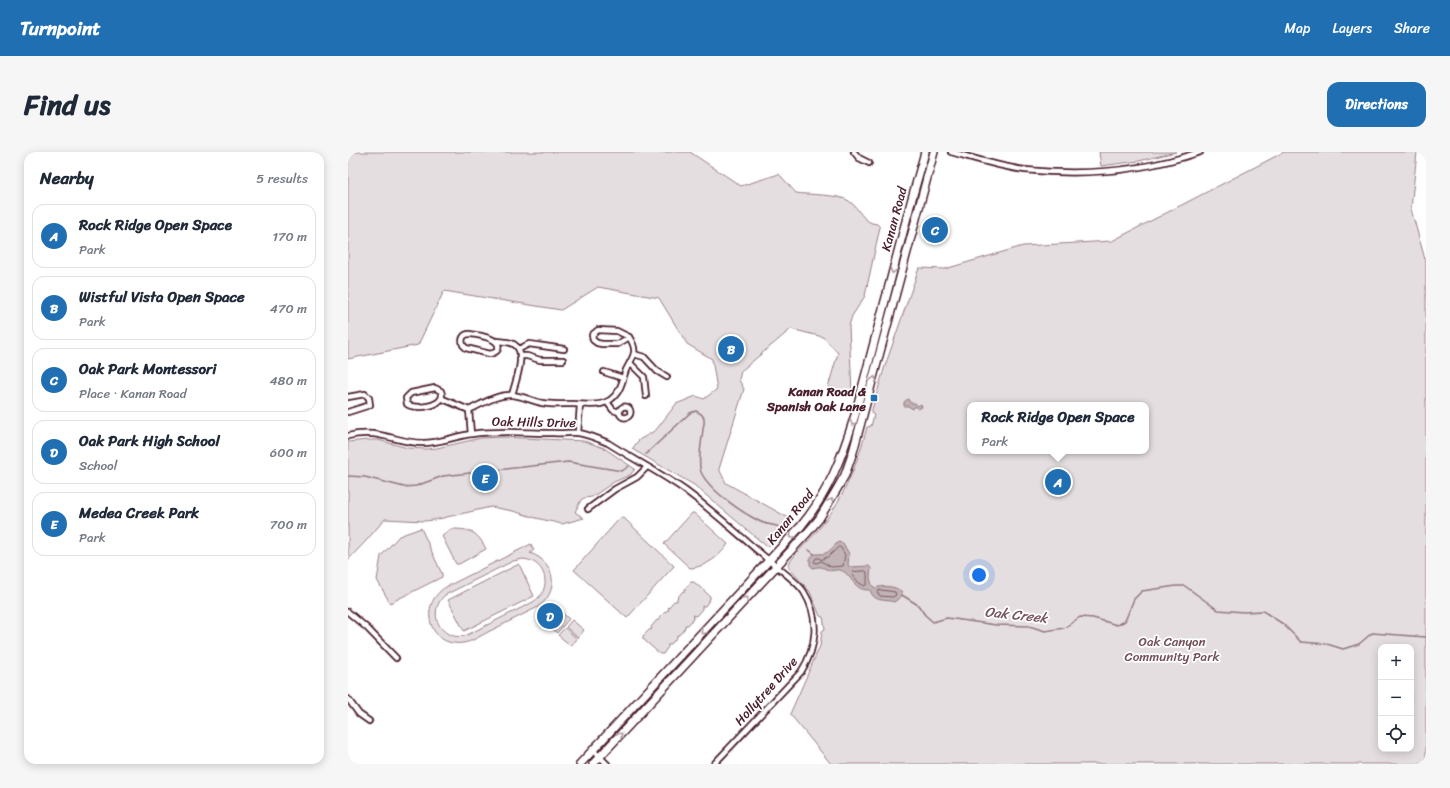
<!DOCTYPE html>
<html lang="en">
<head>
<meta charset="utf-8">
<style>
	:root { --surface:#fff; --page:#f6f6f7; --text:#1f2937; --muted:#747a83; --line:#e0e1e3; --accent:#1f6fb2 }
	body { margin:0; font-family:Sriracha,sans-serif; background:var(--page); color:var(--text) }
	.controls { position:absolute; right:12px; bottom:12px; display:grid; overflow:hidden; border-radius:8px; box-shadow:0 2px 10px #0003 }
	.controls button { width:36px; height:36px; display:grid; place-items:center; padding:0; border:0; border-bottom:1px solid var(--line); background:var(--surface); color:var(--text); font:20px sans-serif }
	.you { position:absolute; left:631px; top:423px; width:14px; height:14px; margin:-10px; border:3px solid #fff; border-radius:50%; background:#1a73e8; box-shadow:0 0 0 6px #1a73e833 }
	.badge { display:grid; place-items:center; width:26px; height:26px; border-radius:50%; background:var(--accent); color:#fff; font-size:13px; font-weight:700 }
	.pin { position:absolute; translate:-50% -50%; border:2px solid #fff; box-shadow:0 1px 4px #0006 }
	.popup { position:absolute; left:619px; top:250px; width:182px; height:52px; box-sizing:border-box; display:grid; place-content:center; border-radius:8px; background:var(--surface); filter:drop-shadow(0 1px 3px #0005); font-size:13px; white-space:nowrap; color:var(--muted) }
	.popup b { font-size:15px; color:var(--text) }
	.popup::after { content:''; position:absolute; left:50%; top:100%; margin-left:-8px; border:8px solid transparent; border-top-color:var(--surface) }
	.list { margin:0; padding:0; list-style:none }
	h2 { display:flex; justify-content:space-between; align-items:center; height:52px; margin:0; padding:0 16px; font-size:17px }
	h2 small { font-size:13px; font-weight:400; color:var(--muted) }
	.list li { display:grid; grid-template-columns:26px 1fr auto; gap:12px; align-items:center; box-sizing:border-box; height:64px; margin:0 8px 8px; padding:0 8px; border:1px solid var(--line); border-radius:12px }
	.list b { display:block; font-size:15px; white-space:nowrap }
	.list p { margin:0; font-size:13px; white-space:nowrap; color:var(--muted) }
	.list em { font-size:13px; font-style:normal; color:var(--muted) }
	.icon { flex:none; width:22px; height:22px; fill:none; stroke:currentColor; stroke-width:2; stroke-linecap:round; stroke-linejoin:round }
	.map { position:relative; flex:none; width:1078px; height:612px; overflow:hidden; border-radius:12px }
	header { display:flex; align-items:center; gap:24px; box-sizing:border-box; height:56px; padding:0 20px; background:var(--accent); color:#fff }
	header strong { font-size:19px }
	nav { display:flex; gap:22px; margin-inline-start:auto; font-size:14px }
	.intro { display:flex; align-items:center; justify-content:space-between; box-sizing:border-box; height:96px; padding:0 24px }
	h1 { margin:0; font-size:28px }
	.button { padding:10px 18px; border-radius:12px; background:var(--accent); color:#fff; font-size:14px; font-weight:700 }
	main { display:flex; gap:24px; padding:0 24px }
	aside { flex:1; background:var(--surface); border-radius:12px; box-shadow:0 2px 10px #0003 }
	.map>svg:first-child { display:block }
	.green { fill:#e5dee0; stroke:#987e86; fill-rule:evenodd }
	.water { fill:#c1b3b6; stroke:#91787e }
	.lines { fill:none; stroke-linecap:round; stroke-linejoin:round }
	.shore { stroke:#7a5a63; stroke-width:1 }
	.stream { stroke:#91787e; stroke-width:1.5 }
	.minor-casing { stroke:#4a1f2b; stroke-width:8 }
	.secondary-casing { stroke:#4a1f2b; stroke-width:10 }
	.minor { stroke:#fff; stroke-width:4.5 }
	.secondary { stroke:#fff; stroke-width:7 }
	.oneway { stroke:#ae9aa0 }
	.poi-dot { fill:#1f6fb2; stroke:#fff; stroke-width:1.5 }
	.labels { text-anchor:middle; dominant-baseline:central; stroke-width:3.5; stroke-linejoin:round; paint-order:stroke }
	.street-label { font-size:13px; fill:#4a1f2b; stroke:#fff }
	.poi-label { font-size:13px; font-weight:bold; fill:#4a1f2b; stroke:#fff; text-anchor:end }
	.park-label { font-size:13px; fill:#714f58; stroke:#fff }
	.water-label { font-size:14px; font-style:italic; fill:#74535c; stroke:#fff }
</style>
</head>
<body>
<header>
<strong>Turnpoint</strong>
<nav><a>Map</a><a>Layers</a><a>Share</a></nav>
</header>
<div class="intro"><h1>Find us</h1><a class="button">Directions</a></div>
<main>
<aside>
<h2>Nearby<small>5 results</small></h2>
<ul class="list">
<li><span class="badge">A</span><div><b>Rock Ridge Open Space</b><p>Park</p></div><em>170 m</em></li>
<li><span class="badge">B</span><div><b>Wistful Vista Open Space</b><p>Park</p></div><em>470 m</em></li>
<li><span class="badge">C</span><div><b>Oak Park Montessori</b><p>Place · Kanan Road</p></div><em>480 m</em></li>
<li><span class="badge">D</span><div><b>Oak Park High School</b><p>School</p></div><em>600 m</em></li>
<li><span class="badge">E</span><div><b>Medea Creek Park</b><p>Park</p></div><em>700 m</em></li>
</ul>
</aside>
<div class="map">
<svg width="1078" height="612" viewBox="0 0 1078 612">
	<rect width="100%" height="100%" fill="#fff"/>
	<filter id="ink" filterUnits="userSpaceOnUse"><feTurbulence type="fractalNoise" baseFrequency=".025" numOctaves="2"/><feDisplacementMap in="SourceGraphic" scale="8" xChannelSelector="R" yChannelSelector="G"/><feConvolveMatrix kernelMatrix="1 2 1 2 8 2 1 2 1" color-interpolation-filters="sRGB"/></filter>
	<g filter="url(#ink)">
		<g class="green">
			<path d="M0,0h342l51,34 38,-12 17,19c13,2 43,1 53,8 11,7 13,22 28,23l3,3 -15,69 -13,20 -3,10 3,66 -24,-5 10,-34 -15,-16 -32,-8 -50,42 -2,9 5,9 -25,80 7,14 68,38 -24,24 -4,1 -72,-61 -62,-36 7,-9 17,-10 20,-26 20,-8 8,3 13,-10 -5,-30 -25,-15 -28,-46 -61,-11 -37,23 -117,-19 -26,54 -70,14z"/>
			<path d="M751,0h77l-37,9 -38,5z"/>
			<path d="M936,0h133l-6,57 15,54v501h-595l-41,-50 30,-68 2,-15 3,-2 -2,-12 -3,-1 -10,-24 -21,-24 -1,-3c7,-12 25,-28 34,-40 23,-29 36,-63 45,-98l4,-1 3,-11 -3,-2 13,-44 35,-101 26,1 78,-23 89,-5zM622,253h176v46h-176zM1033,495h30v102h-30z"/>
			<path d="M155,285l81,4 20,7 31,21 -5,6 -16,7 -22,15 -8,1 -3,2 -6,12 9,6 -22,6 -26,-6 -23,-7 -22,-4 -57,13 -10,1 -39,-2 -20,23 -17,18v-118l20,-2h10l30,8 18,1 11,-1 44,-10z"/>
			<path d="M344,361h2l34,31c-8,12 -21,22 -36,24h-2l-26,-24z"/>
			<path d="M272,366h4l50,48 -47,52 -53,-48z"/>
			<path d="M73,376l21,46v3l-52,26 -13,-23 4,-24 18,-20z"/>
			<path d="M103,377c19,0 26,2 35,20l-27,15h-3l-14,-28z"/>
			<path d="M183,392l3,6 -4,3c27,9 30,41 6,55 -16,8 -32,16 -48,24 -8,4 -16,10 -25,11 -34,5 -46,-39 -17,-56zM175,407c24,2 30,31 10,43l-68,34c-25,5 -39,-24 -20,-41l68,-34z"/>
			<path d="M171,412l15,32 -70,35 -16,-31z"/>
			<path d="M343,430h3l16,14v3l-5,7h-3v3l-6,7 -3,-1 1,3 -6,7h-3v3l-6,7h-2v2l-6,7h-3v3l-5,7h-3l-17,-15v-3l6,-6 3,-1 -1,-2 6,-7h3v-3l6,-6 3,-1 -1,-2 6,-7h3v-3l6,-7h2v-2z"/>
			<path d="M213,460l8,7 -12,14 -8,-7z"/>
			<path d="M224,468l12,10 -6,8 -12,-11z"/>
			<path d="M217,476l12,11 -6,7 -13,-11z"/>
		</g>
		<g class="water">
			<path d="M560,247l2,4h5l3,3 3,-2 1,3 -4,2 -3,-3 -2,3 -5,-3h-4v-4z"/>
			<path d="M490,390l5,1 6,11 -1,11 2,2 19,-1 2,2 -1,10 2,7 3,3c8,-3 21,-2 27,4l-1,5 -7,5c-9,-3 -20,1 -24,-12 -18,1 -17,-16 -30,-20 -4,-1 -8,2 -12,0 -6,-3 -8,-4 -15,-2l-3,-3v-6l4,-5c15,0 13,-1 24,-12z"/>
		</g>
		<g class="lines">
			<g class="shore">
				<path d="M491,395l2,1 4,7 -2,11 -12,1 -10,-6 -4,2 -3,-1 2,-4h4l1,2 8,-4z"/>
				<path d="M517,419l2,1v12l-2,2 -6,-3 -7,-9 1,-2z"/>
				<path d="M533,438l14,2 1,3 -3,2 -13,-1 -3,-4z"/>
			</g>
			<g class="stream">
				<path d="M298,302l44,-41 6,-2c4,2 8,4 8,9 1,3 -1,6 -1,9 -1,12 -6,32 -2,43 8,18 40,40 58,49 8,5 17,2 25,9"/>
				<path d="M0,324l17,1 39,10 12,-1 27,-10 125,-14 54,9 7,-5"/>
				<path d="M461,398l5,4"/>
				<path d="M554,443l16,10 7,10 8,7 14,-4 49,7 33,1 16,5 19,-3 16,-11 13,1 24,7 8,-4 9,-22 8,-8 34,-5h9l33,24 26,2 19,-1 20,13 18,18 26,2 16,5 16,-5 13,-11 54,4"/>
			</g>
			<defs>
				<g id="minor">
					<path d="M506,0l5,6 10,5"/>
					<path d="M603,0c25,7 49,15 74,18 59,6 119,1 175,-18"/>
					<path d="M250,178l19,1 12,6 -11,7h-16l-5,-1 -4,-3 -1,-5z"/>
					<path d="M122,182c7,1 32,4 28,15 -1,3 -4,4 -8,5l-24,-6 -3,-3c-2,-6 0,-11 7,-11z"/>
					<path d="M149,189c5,1 13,0 18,4 12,8 0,38 -3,50"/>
					<path d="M171,197l10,-5 35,5"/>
					<path d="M286,202l10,3 13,14 10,6"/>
					<path d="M173,204h6l13,4h23"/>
					<path d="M282,211l14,14 2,19"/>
					<path d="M256,220l19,6"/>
					<path d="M87,236l6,3c7,16 -27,19 -34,13l-1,-6 5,-5z"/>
					<path d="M0,245l17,-3 4,4 1,7 -22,7"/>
					<path d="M95,247l26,11"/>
					<path d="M259,250l6,8 6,2"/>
					<circle cx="277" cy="260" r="5.5"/>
					<path d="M121,258c13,-6 28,-16 43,-15 11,1 20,6 30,8 10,2 20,1 30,1 17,0 34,5 45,-11 5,-7 6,-15 9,-23 7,-14 13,-18 3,-33"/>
					<path d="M121,258l2,24"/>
					<path d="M230,281l2,-28"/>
					<path d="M0,284c31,-8 48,7 75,7 17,0 32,-7 49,-9 27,-4 55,-1 82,-1 8,1 17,-1 25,0 10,2 20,6 29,10 25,16 53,30 78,48 27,20 53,44 79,66 11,10 31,23 39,35 16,26 13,55 -3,80l-87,92"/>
					<path d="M240,357l27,-20 22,-12 10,-10"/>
					<path d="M0,460l19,16 29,30"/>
					<path d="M0,547l11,15 10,7"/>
					<path d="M245,598l14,14"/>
				</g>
				<g id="secondary">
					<path d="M232,612l221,-238c28,-34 41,-69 54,-111l56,-213 14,-50"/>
					<path d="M245,612l215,-232 11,-13 18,-30 8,-14 8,-23 81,-300"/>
				</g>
			</defs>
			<use href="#minor" class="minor-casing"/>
			<use href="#secondary" class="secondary-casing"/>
			<use href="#minor" class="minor"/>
			<use href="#secondary" class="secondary"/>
		</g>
		<defs><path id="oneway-chevron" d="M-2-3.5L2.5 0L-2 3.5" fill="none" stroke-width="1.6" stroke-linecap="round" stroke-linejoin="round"/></defs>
		<g class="oneway">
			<use href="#oneway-chevron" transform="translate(545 119) rotate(105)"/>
			<use href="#oneway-chevron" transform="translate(526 227) rotate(-75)"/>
			<use href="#oneway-chevron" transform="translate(505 271) rotate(107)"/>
			<use href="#oneway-chevron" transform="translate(483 349) rotate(-59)"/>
			<use href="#oneway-chevron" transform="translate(444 384) rotate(132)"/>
			<use href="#oneway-chevron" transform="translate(398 447) rotate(-47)"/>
			<use href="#oneway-chevron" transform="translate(355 480) rotate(133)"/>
			<use href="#oneway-chevron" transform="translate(272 583) rotate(-47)"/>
		</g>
	</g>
	<rect class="poi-dot" x="522" y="242" width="8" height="8" rx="2"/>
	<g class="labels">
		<g class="street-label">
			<text transform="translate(546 67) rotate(-75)">Kanan Road</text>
			<text transform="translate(186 270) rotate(1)">Oak Hills Drive</text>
			<text transform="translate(442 365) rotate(-51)">Kanan Road</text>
			<text transform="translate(418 539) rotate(-48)">Hollytree Drive</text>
		</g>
		<g class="poi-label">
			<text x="518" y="239">Kanan Road &amp;<tspan x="518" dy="15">Spanish Oak Lane</tspan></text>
		</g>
		<g class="park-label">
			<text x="824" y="489">Oak Canyon<tspan x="824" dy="15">Community Park</tspan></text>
		</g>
		<g class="water-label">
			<text transform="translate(668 463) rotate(6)">Oak Creek</text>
		</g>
	</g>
</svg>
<div class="controls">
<button>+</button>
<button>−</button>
<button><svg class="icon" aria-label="locate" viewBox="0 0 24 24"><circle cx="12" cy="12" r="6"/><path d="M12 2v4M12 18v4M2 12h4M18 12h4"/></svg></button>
</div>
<div class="you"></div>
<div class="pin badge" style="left:710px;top:330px">A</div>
<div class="popup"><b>Rock Ridge Open Space</b>Park</div>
<div class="pin badge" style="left:383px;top:197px">B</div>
<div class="pin badge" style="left:587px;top:78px">C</div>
<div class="pin badge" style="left:202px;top:464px">D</div>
<div class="pin badge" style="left:137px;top:326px">E</div>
</div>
</main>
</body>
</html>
